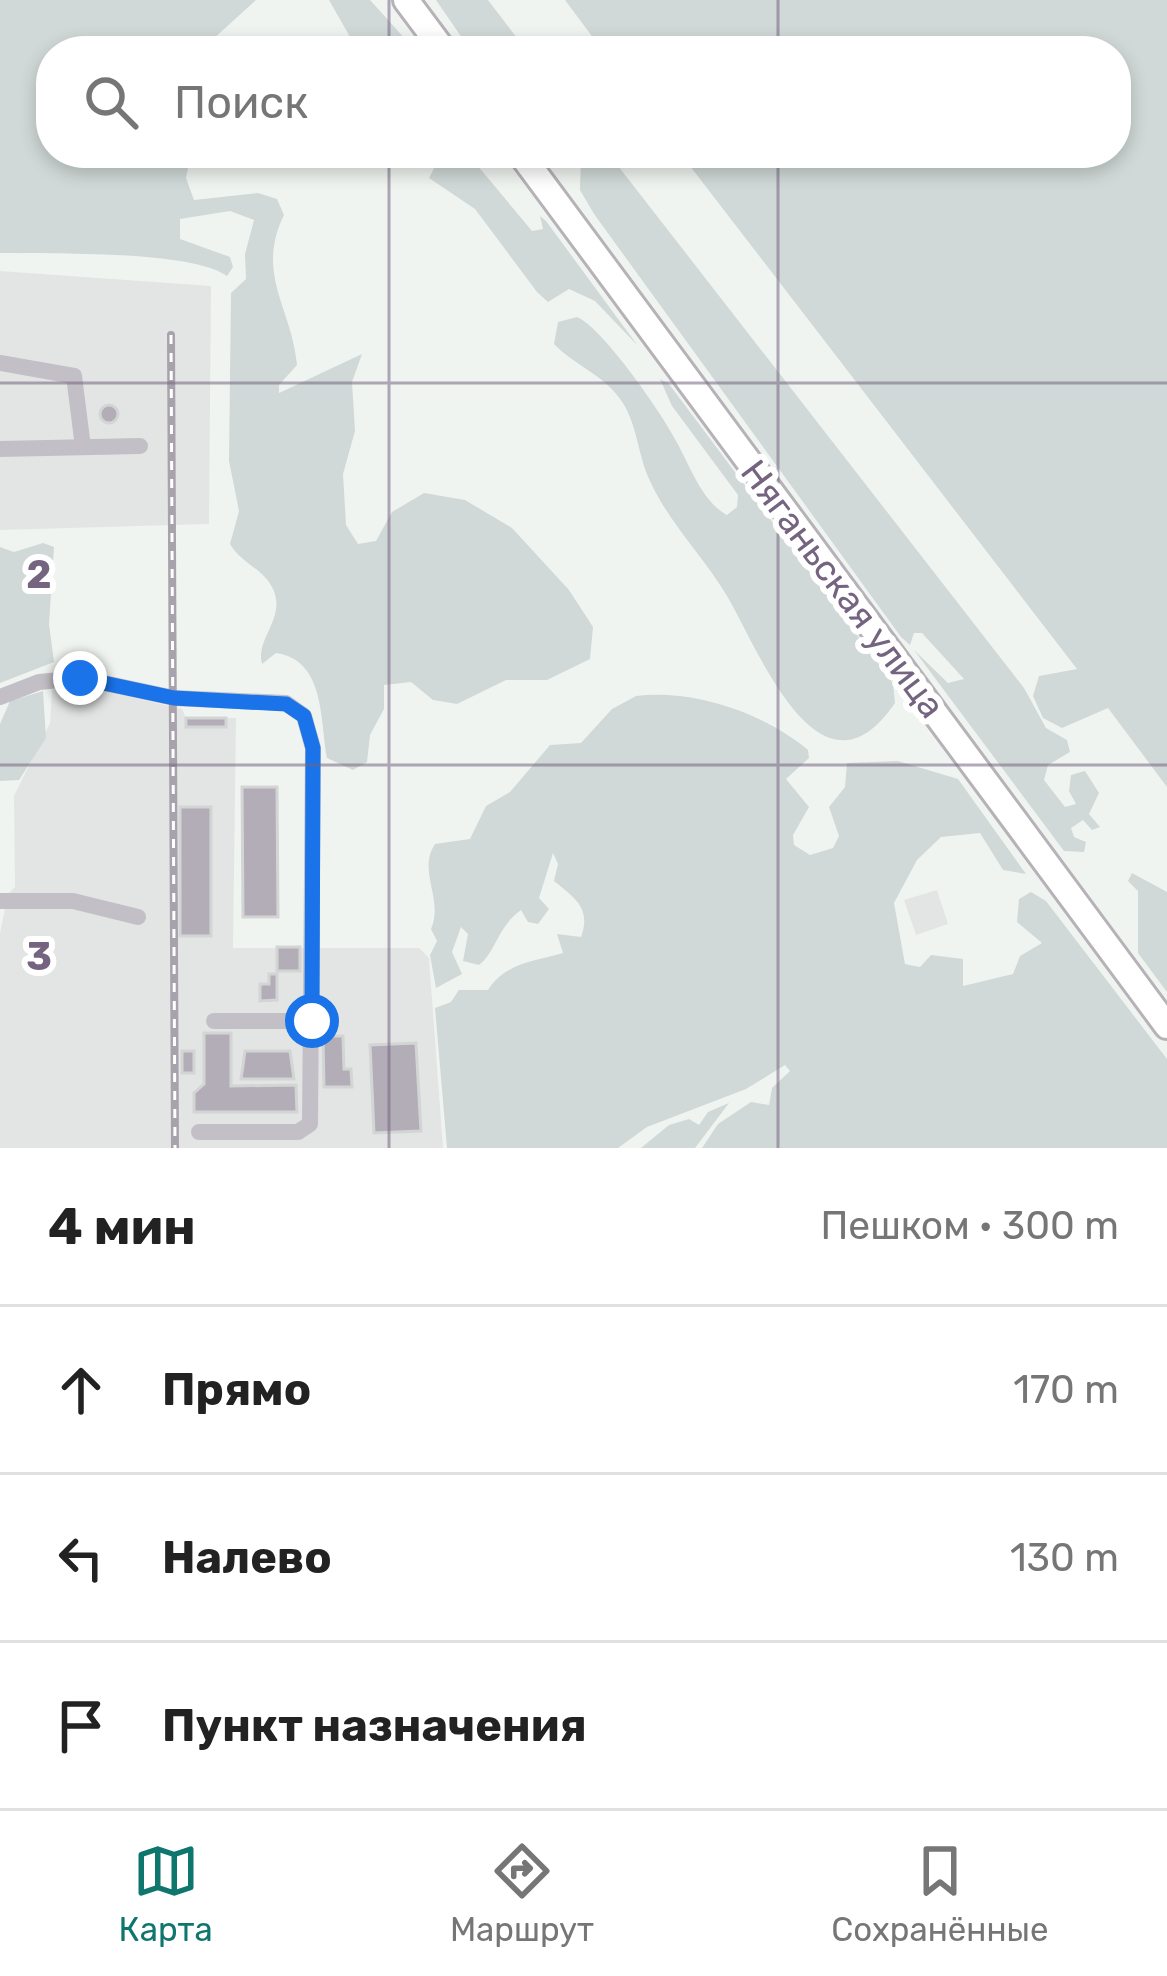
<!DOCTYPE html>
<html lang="ru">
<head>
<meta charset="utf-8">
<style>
	:root { --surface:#fff; --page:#f2f2f2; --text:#222; --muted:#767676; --line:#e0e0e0; --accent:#0f766e }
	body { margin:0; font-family:Rubik,sans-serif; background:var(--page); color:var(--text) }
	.stop { position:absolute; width:36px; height:36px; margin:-27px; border:9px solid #1a73e8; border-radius:50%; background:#fff }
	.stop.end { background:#1a73e8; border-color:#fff; box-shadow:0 3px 12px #0008 }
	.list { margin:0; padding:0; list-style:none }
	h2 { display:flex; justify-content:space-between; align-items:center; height:156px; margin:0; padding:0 48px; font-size:51px }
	h2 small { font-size:39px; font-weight:400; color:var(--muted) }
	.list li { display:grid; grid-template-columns:78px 1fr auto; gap:36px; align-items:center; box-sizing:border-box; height:168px; padding:0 48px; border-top:3px solid var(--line) }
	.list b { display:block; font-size:45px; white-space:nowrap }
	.list em { font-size:39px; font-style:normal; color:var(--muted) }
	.icon { flex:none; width:66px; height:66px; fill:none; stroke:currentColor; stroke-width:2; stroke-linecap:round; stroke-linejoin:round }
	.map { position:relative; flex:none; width:1167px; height:1148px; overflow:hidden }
	.search { position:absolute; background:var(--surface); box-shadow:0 6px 18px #0003; left:36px; right:36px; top:36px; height:132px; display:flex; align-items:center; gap:30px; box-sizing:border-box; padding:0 42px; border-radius:48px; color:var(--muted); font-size:45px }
	.sheet { height:660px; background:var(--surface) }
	nav { display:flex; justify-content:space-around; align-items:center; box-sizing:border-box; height:168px; border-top:3px solid var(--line); background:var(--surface); font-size:33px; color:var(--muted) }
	nav a { display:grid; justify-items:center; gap:6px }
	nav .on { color:var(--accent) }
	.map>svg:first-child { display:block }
	.built { fill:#e3e5e4 }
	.green { fill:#d0d9d7 }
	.building { fill:#b3adb8; stroke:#d3d5d4; stroke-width:3 }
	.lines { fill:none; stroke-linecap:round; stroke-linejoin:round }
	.highway-casing { stroke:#b6b2b8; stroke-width:30 }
	.minor { stroke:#c3bfc6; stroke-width:16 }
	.highway { stroke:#fff; stroke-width:24 }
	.rail-casing { stroke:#a8a2ac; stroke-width:8 }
	.rail { stroke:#fff; stroke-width:3; stroke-dasharray:9; stroke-linecap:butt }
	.route { stroke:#1a73e8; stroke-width:15 }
	.grid { fill:none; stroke:#756480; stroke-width:3; stroke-opacity:0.55 }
	.labels { text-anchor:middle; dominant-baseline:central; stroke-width:12; stroke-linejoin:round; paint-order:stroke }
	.street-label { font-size:36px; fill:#756480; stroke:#fff }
	.grid-label { font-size:39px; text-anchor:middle; font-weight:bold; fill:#756480; stroke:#fff; stroke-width:12; stroke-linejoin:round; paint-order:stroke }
</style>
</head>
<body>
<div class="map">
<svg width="1167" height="1148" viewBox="0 0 1167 1148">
	<rect width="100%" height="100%" fill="#f0f4f1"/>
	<g class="built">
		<path d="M0,271l211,15 -2,238 -209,6z"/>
		<path d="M87,687l95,22 4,9h50l-3,230h186l10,10 14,190h-443v-215l8,-39 7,-7 -1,-91 36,-73 2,-33z"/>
		<path d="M937,890l11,34 -32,11 -12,-35z"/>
	</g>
	<g class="green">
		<path d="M0,0h256l-56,51h-149v102h140l-5,25 8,22 64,-7 19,6 7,16c-29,59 8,93 13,150l-18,20v8l83,-39 -10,28 3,49 -12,43 3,51 12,19 18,-3 16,-29 32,-19 41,7 47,28 57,62 24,37 -3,32 -43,21h-41l-49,24 -24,-4 -22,-18 -27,3v24l-14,26 -3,27 -14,8 -26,-12c-7,-39 -2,-98 -51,-105l-14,11c-7,-26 26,-47 10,-77 -9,-18 -31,-24 -42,-43l9,-33 -10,-50 2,-168 15,-14 -1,-25 9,-34 -24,-9 -50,8v20l50,18 3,10 -6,9c-36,-26 -177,-22 -227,-23z"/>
		<path d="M329,0h41l46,51h-58z"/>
		<path d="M436,0h52l39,51h-56z"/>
		<path d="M565,0h602v787l-59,-79 -46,20 -19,-10 -10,-22 6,-20 38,-7 -397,-516h436v-102h-513z"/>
		<path d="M442,153h25l65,78 11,-2 -3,-13 6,5 92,125 -43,-45 -26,-12 -21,13 -11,-10 -62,-83 -46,-31z"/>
		<path d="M581,153h27l416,535 22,40 21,12 3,12 -22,13 -4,15 21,27 11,-3 -7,-13 2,-16 14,-4 14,22 -10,21 11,13 -8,3 -9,-10 -12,8 3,9 12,5 -2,10 -20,-1 -150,-201 34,33 16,-4 -42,-46h-8l-4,12 -9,-8 -307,-423 -14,-24z"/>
		<path d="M577,317c25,10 84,95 98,122 14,24 26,62 52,76l10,-8 1,-12 -66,-89 -12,-27 9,5 224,299 2,20c-75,110 -136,-53 -168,-107 -23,-39 -58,-73 -77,-115 -12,-25 -12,-53 -27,-78 -18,-28 -48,-37 -69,-59l4,-22z"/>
		<path d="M43,543l11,4 -5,77 5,38 -54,21v-136l14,5z"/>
		<path d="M43,691l3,47 -27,42 -19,1v-57l10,-23z"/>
		<path d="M636,696c58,-7 128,17 172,54l1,8 -23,21 23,28 -16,28 1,10 16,10 23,-7 6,-12 -10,-29 16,-20 2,-24 51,-2 60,18 68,95 -23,-4 -23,-37 -39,4 -24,23 -23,43 11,61 15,3 11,-12 32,4v27l50,-12 7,-18 22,-13 -25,-21 2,-23 12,-7 15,9 121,158v89h-465l16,-24 33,-22 18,3 3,-17 18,-17 -5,-6 -39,24 -99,38 -29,21h-171l-12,-140 16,-6 8,-12h29c17,-27 47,-29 75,-37l-6,-19 24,3c11,-30 -8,-40 -27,-56l4,-17 -5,-11 -14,45 10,11 -11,15 -10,-2 -7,-12c-24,17 -25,42 -42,55l-16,-4 5,-27 -7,-7 -9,25 10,22 -26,14 -6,-33 7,-14 -6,-12c13,-30 -14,-58 4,-85l35,-5 16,-33 24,-14 40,-47 31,-2 31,-34z"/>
		<path d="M1132,873l35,19v100l-29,-39v-62l-10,-10z"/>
		<path d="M729,1103l-34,45h-54l28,-23 20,-6 10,6 9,-13z"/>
	</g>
	<g class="building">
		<circle cx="109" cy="414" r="9"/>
		<rect x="186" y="718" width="40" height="9"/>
		<path d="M242,787h35l1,130h-35z"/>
		<rect x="180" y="807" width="31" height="129"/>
		<rect x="277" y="947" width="23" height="24"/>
		<path d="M269,974h8v26l-17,1v-17h9z"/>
		<path d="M204,1033h27v53l65,-1 1,27h-103v-19l10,-9z"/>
		<path d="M323,1036h20l1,33h7l1,18h-28z"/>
		<path d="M416,1043l5,88 -47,2 -4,-88z"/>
		<rect x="182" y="1051" width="12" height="22"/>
		<path d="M245,1051h45l4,28h-53z"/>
	</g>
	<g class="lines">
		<defs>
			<g id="highway">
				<path d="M406,0l38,51"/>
				<path d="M520,153l647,873"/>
			</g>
		</defs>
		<use href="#highway" class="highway-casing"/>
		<g class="minor">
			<path d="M0,363l74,13 9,71"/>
			<path d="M0,449l140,-3"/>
			<path d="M0,697l39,-15 42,-4 93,20 112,5 18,13 9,32 -3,376 -12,8h-99"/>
			<path d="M0,901h73l65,16"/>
			<path d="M214,1021h98"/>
		</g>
		<use href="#highway" class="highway"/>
		<defs>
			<path id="rail" d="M171,335l4,813"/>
		</defs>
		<use href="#rail" class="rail-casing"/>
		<use href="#rail" class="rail"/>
	</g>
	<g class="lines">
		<path class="route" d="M80,678l94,20 112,6 18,12 9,32 -1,273"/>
	</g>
	<path class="grid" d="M389,0v51M778,0v51M389,153v995M778,153v995M0,383h1167M0,765h1167"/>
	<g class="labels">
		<g class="street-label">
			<text transform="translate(843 589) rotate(53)">Няганьская улица</text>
		</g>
	</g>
	<g class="grid-label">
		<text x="39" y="588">2</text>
		<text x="39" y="970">3</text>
	</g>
</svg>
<div class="stop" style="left:312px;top:1021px"></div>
<div class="stop end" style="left:80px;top:678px"></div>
<div class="search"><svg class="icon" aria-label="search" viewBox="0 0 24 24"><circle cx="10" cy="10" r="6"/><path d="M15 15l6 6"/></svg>Поиск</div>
</div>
<section class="sheet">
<h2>4 мин<small>Пешком · 300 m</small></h2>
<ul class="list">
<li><svg class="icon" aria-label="ahead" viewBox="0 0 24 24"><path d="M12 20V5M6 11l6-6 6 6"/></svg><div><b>Прямо</b></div><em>170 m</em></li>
<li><svg class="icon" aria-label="left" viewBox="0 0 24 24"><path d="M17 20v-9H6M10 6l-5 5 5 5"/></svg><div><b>Налево</b></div><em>130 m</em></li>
<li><svg class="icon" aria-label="arrive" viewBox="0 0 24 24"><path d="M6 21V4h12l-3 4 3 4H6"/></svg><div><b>Пункт назначения</b></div></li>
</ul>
</section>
<nav>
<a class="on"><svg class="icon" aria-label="map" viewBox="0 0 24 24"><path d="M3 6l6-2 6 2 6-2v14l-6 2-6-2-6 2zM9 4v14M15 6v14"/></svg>Карта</a>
<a><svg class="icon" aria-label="directions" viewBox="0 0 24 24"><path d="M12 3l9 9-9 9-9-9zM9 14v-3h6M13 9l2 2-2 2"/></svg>Маршрут</a>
<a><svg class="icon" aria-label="saved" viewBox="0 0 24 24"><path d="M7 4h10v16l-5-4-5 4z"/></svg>Сохранённые</a>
</nav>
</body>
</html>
